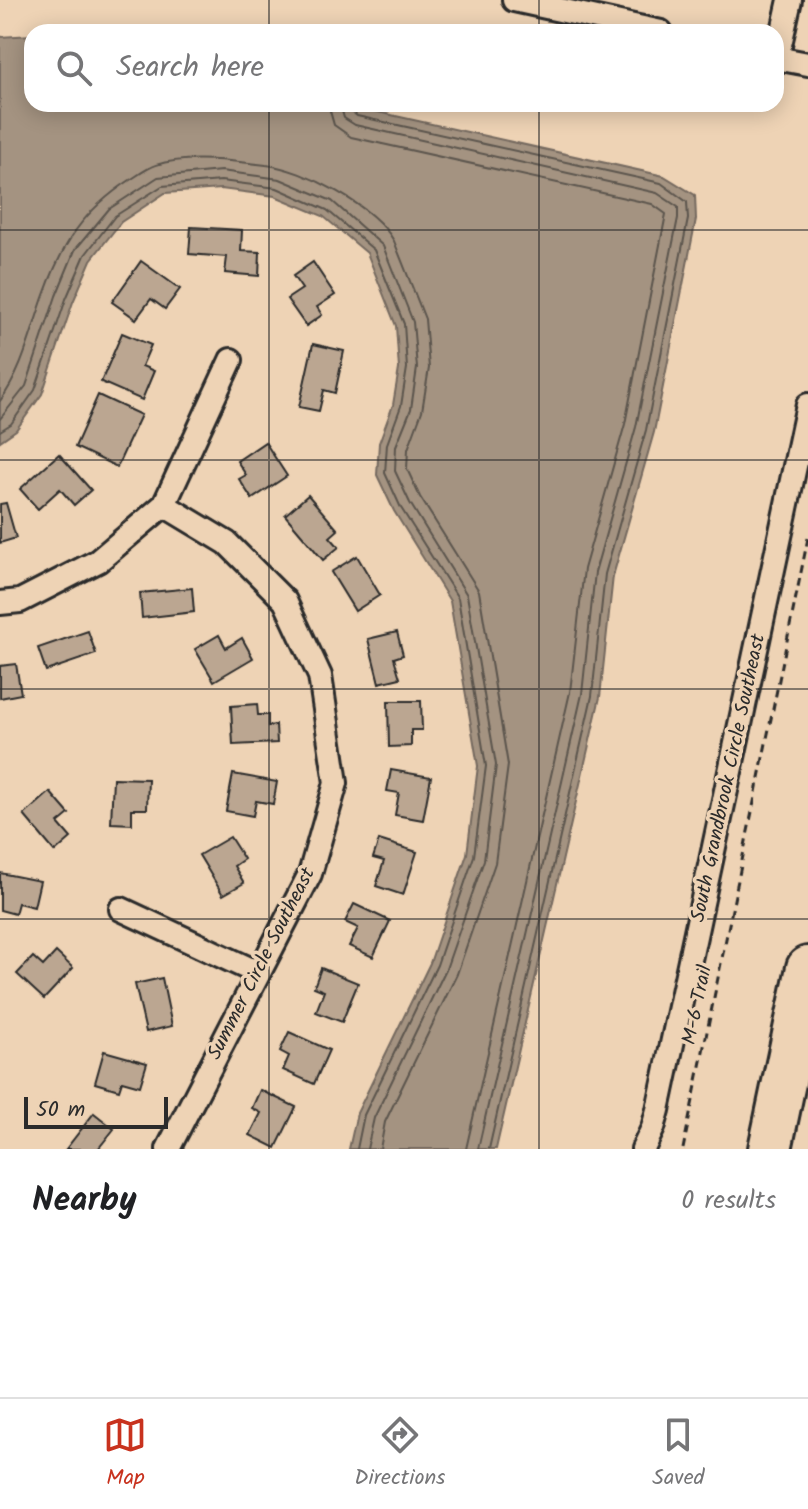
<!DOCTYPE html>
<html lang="en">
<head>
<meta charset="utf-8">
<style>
	:root { --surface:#fff; --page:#f6f6f6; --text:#202124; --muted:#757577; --line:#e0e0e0; --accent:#c8321e }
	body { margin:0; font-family:Kalam,sans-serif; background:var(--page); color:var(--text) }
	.scale { position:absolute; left:24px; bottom:20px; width:144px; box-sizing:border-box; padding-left:8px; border:4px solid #2b2b2b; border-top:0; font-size:22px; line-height:28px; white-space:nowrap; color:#2b2b2b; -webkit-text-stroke:6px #eed3b5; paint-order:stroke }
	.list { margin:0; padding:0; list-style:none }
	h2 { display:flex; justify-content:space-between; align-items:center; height:104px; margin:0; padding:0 32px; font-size:34px }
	h2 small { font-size:26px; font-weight:400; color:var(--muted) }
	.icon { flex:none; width:44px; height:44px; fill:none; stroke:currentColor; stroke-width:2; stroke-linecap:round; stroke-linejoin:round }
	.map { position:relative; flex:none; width:808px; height:1149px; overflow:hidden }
	.search { position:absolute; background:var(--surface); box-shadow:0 4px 20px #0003; left:24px; right:24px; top:24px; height:88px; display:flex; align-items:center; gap:20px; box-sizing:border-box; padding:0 28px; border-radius:24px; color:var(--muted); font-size:30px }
	.sheet { height:248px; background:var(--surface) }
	nav { display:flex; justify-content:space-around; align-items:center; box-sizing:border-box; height:112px; border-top:2px solid var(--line); background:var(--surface); font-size:22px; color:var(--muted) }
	nav a { display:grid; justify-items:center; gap:4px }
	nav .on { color:var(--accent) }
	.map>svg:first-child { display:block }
	.water { fill:#a49381; stroke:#74695f; stroke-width:2 }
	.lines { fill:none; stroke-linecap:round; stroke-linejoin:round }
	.shore { stroke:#5b554d; stroke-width:2 }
	.building { fill:#bba691; stroke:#2b2b2b; stroke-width:2 }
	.street-casing { stroke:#2b2b2b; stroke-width:28 }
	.highway-casing { stroke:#2b2b2b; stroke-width:48 }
	.path { stroke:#2b2b2b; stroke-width:3; stroke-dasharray:8 6; stroke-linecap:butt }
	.street { stroke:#eed3b5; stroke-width:22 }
	.highway { stroke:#eed3b5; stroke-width:42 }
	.grid { fill:none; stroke:#2b2b2b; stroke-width:2; stroke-opacity:0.55 }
	.labels { text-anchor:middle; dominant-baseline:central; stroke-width:7; stroke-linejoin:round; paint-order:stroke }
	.street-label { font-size:20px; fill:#2b2b2b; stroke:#eed3b5 }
</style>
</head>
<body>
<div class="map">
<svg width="808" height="1149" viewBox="0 0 808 1149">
	<rect width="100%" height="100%" fill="#eed3b5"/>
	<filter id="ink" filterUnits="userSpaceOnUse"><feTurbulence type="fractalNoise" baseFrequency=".0125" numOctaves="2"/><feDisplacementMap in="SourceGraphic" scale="16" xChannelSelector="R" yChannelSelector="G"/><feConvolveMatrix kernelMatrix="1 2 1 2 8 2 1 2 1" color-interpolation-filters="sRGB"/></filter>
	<g filter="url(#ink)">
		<path class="water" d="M32,35v69h310l322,72 31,19 1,24 -42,213 -41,144 -13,121 -104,452h-147l8,-36 73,-150 37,-109 11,-88 -28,-165 -56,-90 -17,-36 2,-32 14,-38 6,-36 -3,-43 -29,-73 -44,-37 -48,-20 -54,-7 -56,4 -44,29 -30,38 -18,42 -31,92 -26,36 -16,11v-404z"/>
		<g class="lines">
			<g class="shore">
				<path d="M328,104l6,21 17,12 301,67 14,10 -41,210 -41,145 -14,123 -104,457"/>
				<path d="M340,104l4,14 11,7 302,68 21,14v11l-42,209 -41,145 -13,122 -104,455"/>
				<path d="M350,104l1,7 6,5 304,67 26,19 1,17 -42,211 -41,144 -13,122 -103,453"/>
				<path d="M0,401c23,-31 31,-70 44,-106 19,-53 39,-84 86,-115 8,-5 17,-12 26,-15 30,-10 79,-4 110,0 38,4 108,41 128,76l31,78 4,49 -7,43 -14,38 -1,20 13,28 59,94 29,174 -13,98 -38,111 -72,148 -5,27"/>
				<path d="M0,419l26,-33 30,-90 19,-46 34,-41 49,-32 63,-6 59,8 52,22 51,45 30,76 4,46 -6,41 -15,37 -1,25 15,32 57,92 29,170 -12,95 -38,109 -72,149 -7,31"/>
				<path d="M0,431l11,-7 24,-34 31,-91 19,-44 30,-39 47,-30 59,-5 56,7 50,22 47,40 30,74 3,44 -6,38 -14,38 -2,29 16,35 57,90 28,168 -12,90 -37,109 -73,150 -7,34"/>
			</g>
		</g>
		<g class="building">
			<path d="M191,227l51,3 -1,21 19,1 -1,24 -34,-3 2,-16 -38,-3z"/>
			<path d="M141,261l39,28 -15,20 -14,-10 -15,20 -24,-17z"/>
			<path d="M313,262l22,33 -18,12 5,8 -16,11 -19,-27 15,-10 -9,-13z"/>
			<path d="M122,333l29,12 -9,21 12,5 -12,29 -41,-18z"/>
			<path d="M313,344l31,7 -9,42 -11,-3 -5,21 -20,-4z"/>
			<path d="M98,395l43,20 -24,52 -42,-20z"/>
			<path d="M265,442l22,34 -35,23 -13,-20 7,-4 -9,-14z"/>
			<path d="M59,454l32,36 -17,15 -14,-16 -22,20 -18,-20z"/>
			<path d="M308,495l30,35 -8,7 9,10 -16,13 -38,-45z"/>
			<path d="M6,503l10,35 -16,5v-39z"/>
			<path d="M357,556l23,39 -25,16 -24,-39z"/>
			<path d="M192,588l2,24 -52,6 -2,-25z"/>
			<path d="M88,631l8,23 -50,17 -8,-23z"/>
			<path d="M397,632l6,23 -9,3 6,20 -21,5 -11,-44z"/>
			<path d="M219,635l7,13 16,-10 11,20 -39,23 -19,-32z"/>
			<path d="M16,664l5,30 -21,4v-32z"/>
			<path d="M388,701h33l1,29h-11v16l-22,1z"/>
			<path d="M257,704l1,11h10v11l8,-1 1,18 -44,2 -2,-39z"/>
			<path d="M391,770l40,7 -8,43 -28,-5 4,-22 -12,-2z"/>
			<path d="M233,774l44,8 -4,22 -17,-3 -3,15 -27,-5z"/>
			<path d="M113,778l35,1 -1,30h-15v15l-21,-1z"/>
			<path d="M50,792l19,22 -11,9 13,15 -16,14 -31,-37z"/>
			<path d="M230,837l14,22 -10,7 10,17 -21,12 -24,-40z"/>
			<path d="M379,840l38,12 -14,43 -27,-9 8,-25 -11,-3z"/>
			<path d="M0,873l40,8 -6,26 -16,-4 -3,11 -15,-4z"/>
			<path d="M354,904l36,17 -17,36 -24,-11 9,-18 -13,-6z"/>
			<path d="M56,952l17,16 -29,31 -27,-25 16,-17 10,9z"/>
			<path d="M321,968l37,15 -16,39 -26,-10 8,-21 -10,-4z"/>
			<path d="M162,978l10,48 -26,6 -11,-48z"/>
			<path d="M289,1032l40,18 -15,34 -31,-14 6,-14 -9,-5z"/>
			<path d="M104,1051l43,12 -7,23 -18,-5 -3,9 -24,-7z"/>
			<path d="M260,1090l36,17 -20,41 -26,-13 11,-22 -9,-5z"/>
			<path d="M94,1113l20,16 -16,20h-32z"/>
		</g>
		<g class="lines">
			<defs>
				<g id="street">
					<path d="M514,0l147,32"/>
					<path d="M776,58l32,6"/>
					<path d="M777,58l13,-58"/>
					<path d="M164,505l63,38 58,58 35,75 16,107 -26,91 -142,275"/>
					<path d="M0,603l20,-2 78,-40 66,-56 67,-145"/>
					<path d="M121,909l137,64"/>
					<path d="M643,1149l10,-21 5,-18 150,-705"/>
				</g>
				<path id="highway" d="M770,1149l38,-181"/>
			</defs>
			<use href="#street" class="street-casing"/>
			<use href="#highway" class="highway-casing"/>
			<path class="path" d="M683,1149l125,-611"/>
			<use href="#street" class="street"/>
			<use href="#highway" class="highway"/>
		</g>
	</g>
	<path class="grid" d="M269,0v32M539,0v32M269,104v1045M539,104v1045M0,230h808M0,460h808M0,689h808M0,919h808"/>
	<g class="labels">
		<g class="street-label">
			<text transform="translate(729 778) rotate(-78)">South Grandbrook Circle Southeast</text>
			<text transform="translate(262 964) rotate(-63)">Summer Circle Southeast</text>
			<text transform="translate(698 1005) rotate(-78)">M-6 Trail</text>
		</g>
	</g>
</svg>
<div class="scale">50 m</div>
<div class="search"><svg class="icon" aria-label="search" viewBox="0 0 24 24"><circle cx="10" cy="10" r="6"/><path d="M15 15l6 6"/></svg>Search here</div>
</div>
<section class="sheet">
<h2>Nearby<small>0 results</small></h2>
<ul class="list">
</ul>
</section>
<nav>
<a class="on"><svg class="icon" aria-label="map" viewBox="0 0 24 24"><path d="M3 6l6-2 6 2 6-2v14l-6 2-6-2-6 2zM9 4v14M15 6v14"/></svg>Map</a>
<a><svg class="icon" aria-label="directions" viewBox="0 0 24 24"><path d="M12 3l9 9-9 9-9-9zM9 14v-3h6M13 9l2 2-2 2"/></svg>Directions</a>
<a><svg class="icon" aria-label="saved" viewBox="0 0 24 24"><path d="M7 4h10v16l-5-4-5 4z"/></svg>Saved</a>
</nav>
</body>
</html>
